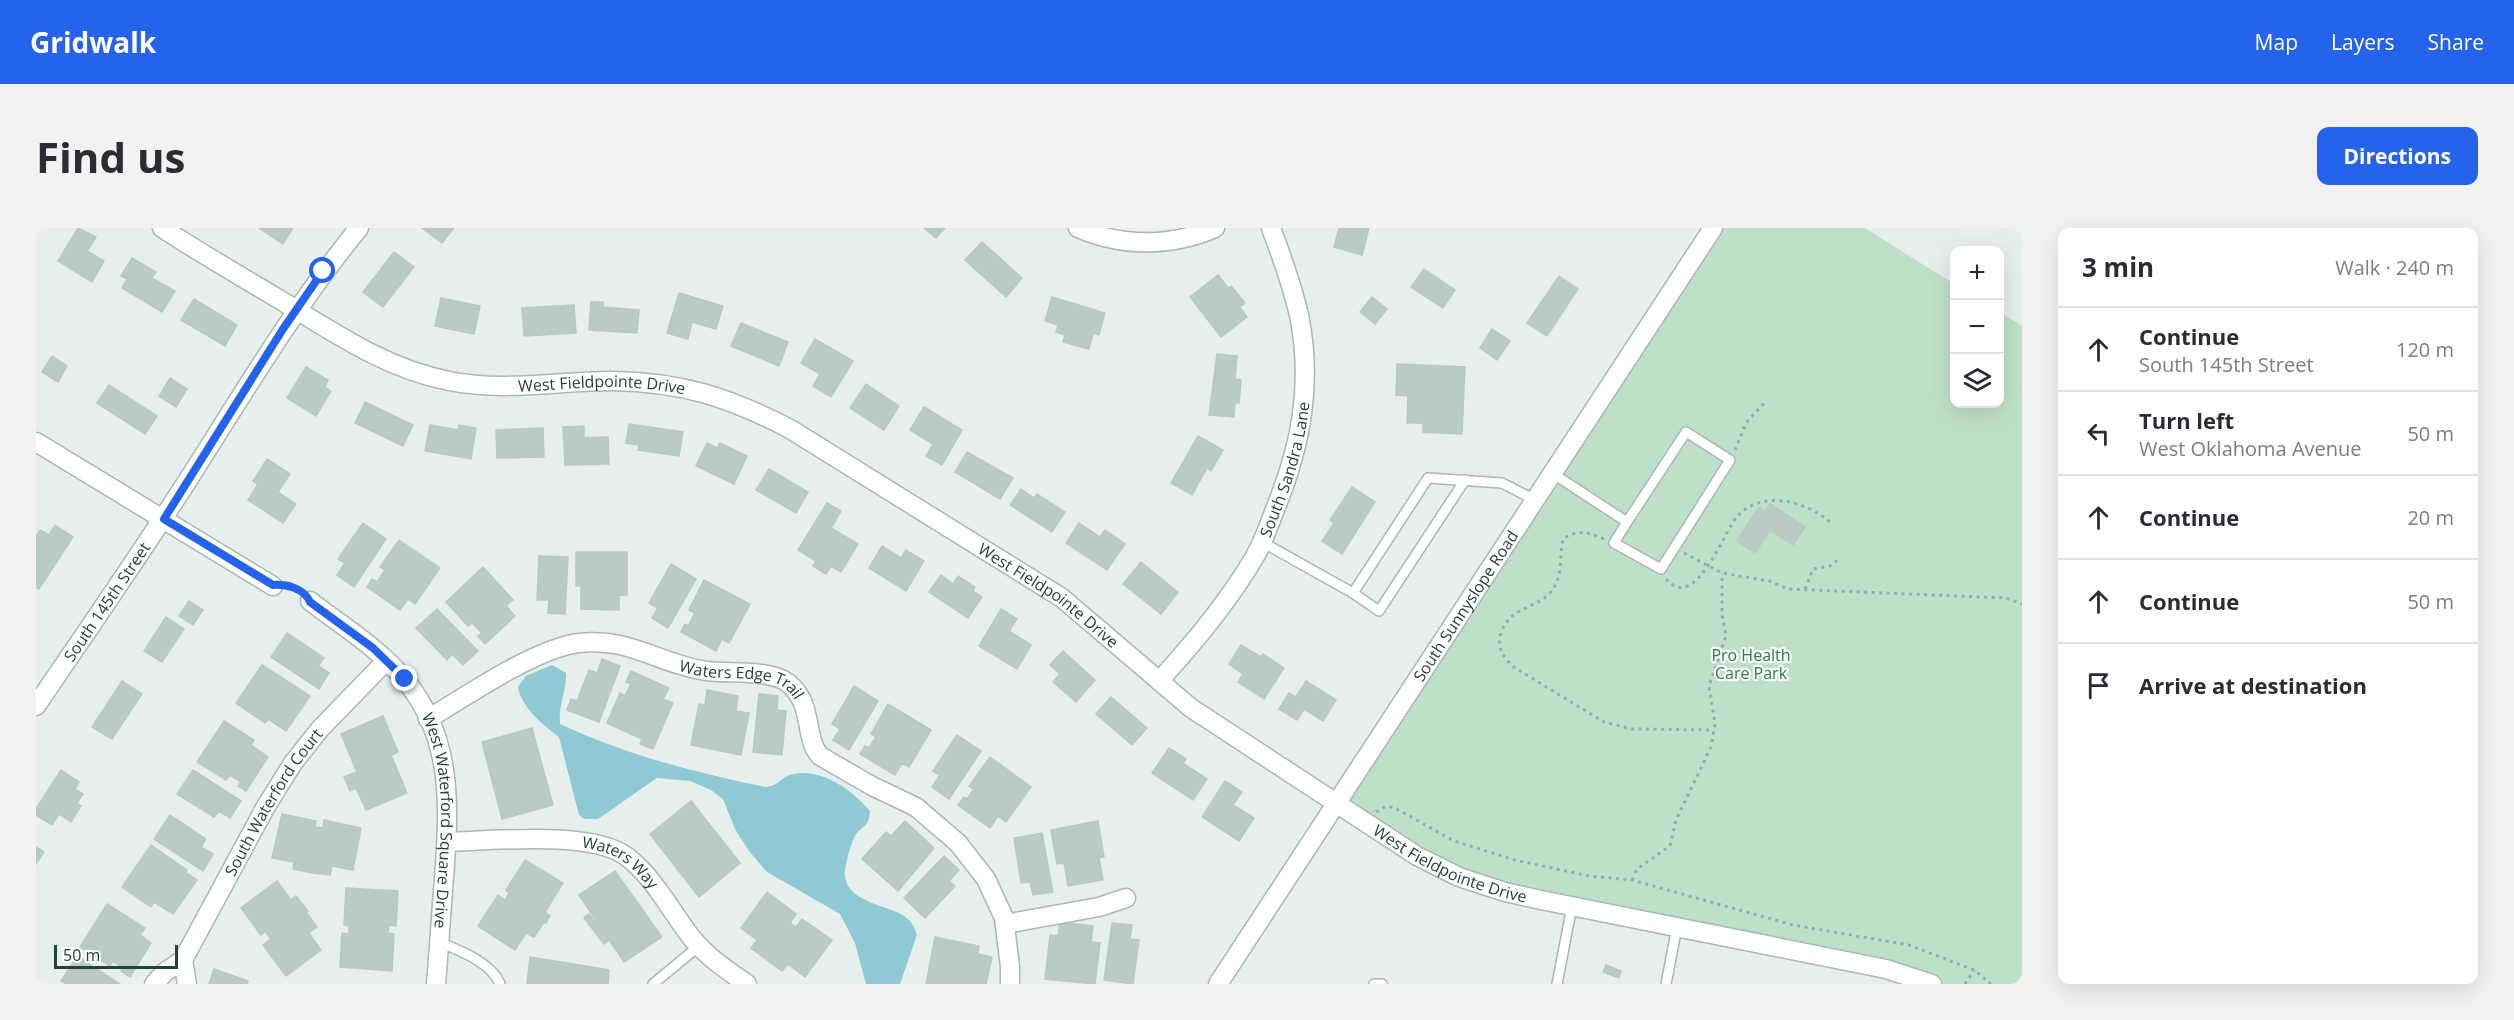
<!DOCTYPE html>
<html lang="en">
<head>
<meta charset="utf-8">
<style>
	:root { --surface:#fff; --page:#f2f2f3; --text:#2b2b33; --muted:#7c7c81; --line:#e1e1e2; --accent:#2563eb }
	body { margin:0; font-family:"Open Sans",sans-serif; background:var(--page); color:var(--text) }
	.controls { position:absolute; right:18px; top:18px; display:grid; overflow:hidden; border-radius:12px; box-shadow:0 6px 24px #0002 }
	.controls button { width:54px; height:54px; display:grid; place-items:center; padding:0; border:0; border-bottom:2px solid var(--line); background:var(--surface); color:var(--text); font:30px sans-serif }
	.scale { position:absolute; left:18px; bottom:15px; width:124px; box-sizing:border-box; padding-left:6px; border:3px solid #24423a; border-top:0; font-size:16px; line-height:21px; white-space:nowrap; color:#24423a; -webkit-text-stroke:4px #f7fbf9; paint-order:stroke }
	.stop { position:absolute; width:18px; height:18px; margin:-14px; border:4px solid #2563eb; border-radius:50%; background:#fff }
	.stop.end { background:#2563eb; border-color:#fff; box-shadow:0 2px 6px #0008 }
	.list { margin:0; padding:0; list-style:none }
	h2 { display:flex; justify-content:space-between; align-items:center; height:78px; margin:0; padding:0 24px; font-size:26px }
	h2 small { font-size:20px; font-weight:400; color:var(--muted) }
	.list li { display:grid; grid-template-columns:39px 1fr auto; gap:18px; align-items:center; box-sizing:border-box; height:84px; padding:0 24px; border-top:2px solid var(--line) }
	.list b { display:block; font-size:22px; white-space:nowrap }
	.list p { margin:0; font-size:20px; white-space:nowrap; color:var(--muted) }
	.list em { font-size:20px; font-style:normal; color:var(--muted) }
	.icon { flex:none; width:33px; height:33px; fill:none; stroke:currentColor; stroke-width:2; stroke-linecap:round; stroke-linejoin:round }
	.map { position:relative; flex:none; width:1986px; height:756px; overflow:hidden; border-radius:12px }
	header { display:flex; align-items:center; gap:36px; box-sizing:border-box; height:84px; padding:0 30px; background:var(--accent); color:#fff }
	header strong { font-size:28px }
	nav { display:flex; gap:33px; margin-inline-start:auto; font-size:21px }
	.intro { display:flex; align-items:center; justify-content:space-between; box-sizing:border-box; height:144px; padding:0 36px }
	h1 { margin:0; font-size:42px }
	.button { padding:15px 27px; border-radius:12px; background:var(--accent); color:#fff; font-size:21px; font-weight:700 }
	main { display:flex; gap:36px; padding:0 36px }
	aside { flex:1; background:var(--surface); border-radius:12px; box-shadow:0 6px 24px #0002 }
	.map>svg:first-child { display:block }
	.green { fill:#bfe0c8 }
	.water { fill:#8ec9d4 }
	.building { fill:#bbcac4; stroke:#b8c9c2; stroke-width:1.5 }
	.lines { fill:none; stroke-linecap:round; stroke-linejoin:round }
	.service-casing { stroke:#a8b8b2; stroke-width:12 }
	.minor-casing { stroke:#a8b8b2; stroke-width:21 }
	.tertiary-casing { stroke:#a8b8b2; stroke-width:21 }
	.path { stroke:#86b3a5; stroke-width:3; stroke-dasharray:3 4.5; stroke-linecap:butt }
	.service { stroke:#fff; stroke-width:9 }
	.minor { stroke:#fff; stroke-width:18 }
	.tertiary { stroke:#fff; stroke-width:18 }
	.route { stroke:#2563eb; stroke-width:8 }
	.labels { text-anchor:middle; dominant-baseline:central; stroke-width:4.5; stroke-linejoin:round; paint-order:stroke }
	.street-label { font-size:16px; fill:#24423a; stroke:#f7fbf9 }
	.park-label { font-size:16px; fill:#2d7a4b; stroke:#f7fbf9 }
</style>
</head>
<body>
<header>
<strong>Gridwalk</strong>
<nav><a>Map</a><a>Layers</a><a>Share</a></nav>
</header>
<div class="intro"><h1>Find us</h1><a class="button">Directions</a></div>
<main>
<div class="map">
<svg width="1986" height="756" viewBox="0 0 1986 756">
	<rect width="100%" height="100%" fill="#e6efeb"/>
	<path class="green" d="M1676,0h153l89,56v120h46v-92l22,14v658h-90l-473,-107 -122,-74z"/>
	<path class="water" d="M516,437l14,8c1,18 -8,31 -6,51 66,31 134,48 205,63 14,-1 15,-9 25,-12 30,-9 62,15 80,36 -1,15 -5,13 -13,22 -5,5 -14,38 -12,44 4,26 43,28 59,39 8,5 10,11 13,19l-17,49h-34l-11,-41 -15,-29 -73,-42 -18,-21 -14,-22 -12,-30 -12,-9 -21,-9 -33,-3 -59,41h-13l-6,-4 -20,-78c-16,-12 -38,-30 -41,-50l8,-11z"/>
	<g class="building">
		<path d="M42,0l18,9 -9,14 17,10 -12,21 -34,-21z"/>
		<path d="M223,0h34l-10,16z"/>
		<path d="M386,0h32l-12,15z"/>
		<path d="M888,0h21l-9,10z"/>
		<path d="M1303,0h30l-7,27 -28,-8z"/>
		<path d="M946,14l40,36 -16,19 -41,-37z"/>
		<path d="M358,24l20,15 -31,40 -20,-15z"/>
		<path d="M96,30l24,14 -4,6 23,13 -13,21 -40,-24 5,-9 -6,-3z"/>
		<path d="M1388,41l31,21 -12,18 -32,-21z"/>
		<path d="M1182,47l10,13 3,-2 14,17 -5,4 7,10 -26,20 -31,-40z"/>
		<path d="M1523,48l19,13 -31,47 -20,-13z"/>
		<path d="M643,65l44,13 -7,23 -24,-7 -4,17 -21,-6z"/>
		<path d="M1016,69l53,16 -6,22 -6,-2 -4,16 -26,-7 2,-7 -9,-3 2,-7 -13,-4z"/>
		<path d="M1336,69l15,12 -12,15 -15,-12z"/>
		<path d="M405,70l39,8 -6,28 -39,-8z"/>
		<path d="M158,71l43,26 -12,21 -44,-26z"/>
		<path d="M555,74h12v5l36,3 -2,23 -48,-3z"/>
		<path d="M538,77l2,28 -52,3 -2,-28z"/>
		<path d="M705,95l47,19 -9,24 -48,-20z"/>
		<path d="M1456,101l18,12 -13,19 -17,-12z"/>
		<path d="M779,111l38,22 -22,36 -18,-11 7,-12 -19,-11z"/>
		<path d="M1181,126l20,2 -2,23 6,1 -2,23h-4l-1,14 -25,-2z"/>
		<path d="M16,128l15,10 -9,16 -16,-10z"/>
		<path d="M1361,136l68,3 -3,67 -39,-2v-9h-16l1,-27 -12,-1z"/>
		<path d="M270,139l22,13 -3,7 6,4 -15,25 -29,-18z"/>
		<path d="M134,150l17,11 -11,18 -17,-11z"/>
		<path d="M830,156l33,22 -15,24 -34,-22z"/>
		<path d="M73,157l48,31 -12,18 -48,-31z"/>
		<path d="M329,174l48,23 -10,21 -48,-23z"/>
		<path d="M888,179l38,23 -20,35 -16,-9 7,-12 -23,-14z"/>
		<path d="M593,196l54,8 -4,24 -41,-6 1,-5 -13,-2z"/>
		<path d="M394,197l28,5 1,-5 17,3 -5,31 -46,-8z"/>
		<path d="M548,198v12l24,-1 1,27 -44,1 -2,-38z"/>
		<path d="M507,200l1,29 -47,1 -1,-28z"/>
		<path d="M1162,208l25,14 -12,21 -4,-3 -15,27 -21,-12z"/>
		<path d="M671,215l10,5 3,-5 27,13 -13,28 -38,-18z"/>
		<path d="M931,224l46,26 -13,21 -45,-27z"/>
		<path d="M231,231l23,15 -12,18 18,12 -13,19 -35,-23 10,-16 -5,-3z"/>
		<path d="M733,241l39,23 -12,21 -40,-23z"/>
		<path d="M1316,259l23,15 -33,52 -20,-13 12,-18 -4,-3z"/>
		<path d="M985,261l13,9 3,-4 28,18 -13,20 -42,-27z"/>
		<path d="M791,275l14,8 -10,17 27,16 -17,28 -10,-6 -5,8 -13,-8 3,-5 -18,-11z"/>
		<path d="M1734,276l35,23 -12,18 -23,-15 -15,23 -18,-12 22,-34 6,5z"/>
		<path d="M327,295l23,16 -32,48 -17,-12 8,-12 -7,-4z"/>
		<path d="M1043,295l21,14 5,-7 20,14 -18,26 -41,-27z"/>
		<path d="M19,297l18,12 -34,52 -3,-2v-51l4,-6 9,5z"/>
		<path d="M363,312l41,28 -25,36 -7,-5 -8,11 -33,-23 5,-8 5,3 8,-12 -5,-3z"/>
		<path d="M846,318l19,12 5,-8 18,11 -18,30 -37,-23z"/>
		<path d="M540,324h51v43h-8v15l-38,-1v-23h-5z"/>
		<path d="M503,328l29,1 -3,57 -17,-1 1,-13h-12z"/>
		<path d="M1105,334l37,30 -17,22 -38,-30z"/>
		<path d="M635,336l25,15 -28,49 -16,-10 6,-10 -9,-5z"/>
		<path d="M447,339l30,33 -7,6 9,10 -30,28 -7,-8 4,-3 -10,-10 -4,3 -22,-24z"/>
		<path d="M905,347l12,9 5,-8 17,11 -2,4 9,6 -14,21 -39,-26z"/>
		<path d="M668,352l46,24 -21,39 -7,-4 -6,12 -35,-19 4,-8 3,2 7,-13 -6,-3z"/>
		<path d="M153,373l14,9 -10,15 -14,-9z"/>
		<path d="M401,381l41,42 -15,14 -11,-11 -5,6 -31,-32z"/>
		<path d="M965,381l16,10 -8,12 22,14 -14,24 -38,-23z"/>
		<path d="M130,389l18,12 -22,33 -18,-11z"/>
		<path d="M251,405l37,25 -6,8 11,7 -10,16 -48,-32z"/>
		<path d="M1205,417l20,12 2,-3 21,14 -20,31 -26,-17 5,-8 -14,-10z"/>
		<path d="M1027,423l32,29 -19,22 -23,-20 7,-8 -10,-9z"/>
		<path d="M566,431l18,7 -21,56 -32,-12 4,-11 6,2 12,-31 8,3z"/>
		<path d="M226,437l48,31 -24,35 -18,-12 -3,4 -29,-20z"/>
		<path d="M595,443l38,17 -6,11 10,4 -20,46 -13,-5 2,-5 -35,-16 13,-30 5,3 6,-12 -5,-2z"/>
		<path d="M86,453l20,13 -30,45 -20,-12z"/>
		<path d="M1270,453l30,19 -13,21 -19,-12 -7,11 -18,-11 10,-16 7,4z"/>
		<path d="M818,458l24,15 -29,49 -16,-10 7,-11 -8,-5z"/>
		<path d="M671,462l31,6 -2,15 13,2 -8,42 -50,-10 8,-41 6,1z"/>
		<path d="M723,466l19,2 -1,14 9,1 -4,44 -29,-3z"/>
		<path d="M1075,469l36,31 -15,17 -36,-31z"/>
		<path d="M852,476l43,26 -22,37 -7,-4 -7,12 -35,-21 5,-8 4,2 7,-11 -5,-3z"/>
		<path d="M347,488l15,36 -7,3 16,38 -41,17 -10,-22 -6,3 -6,-14 13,-5 -16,-38z"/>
		<path d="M188,493l30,19 -3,5 17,12 -22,34 -8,-5 3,-4 -11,-7 -4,5 -29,-18z"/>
		<path d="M496,500l21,77 -51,14 -20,-77z"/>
		<path d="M921,507l24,16 -32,48 -17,-12 8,-12 -7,-4z"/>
		<path d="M1133,520l17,11 -3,4 24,16 -14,21 -41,-27z"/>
		<path d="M954,529l41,30 -25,35 -8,-6 -8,12 -32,-23 6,-8 3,2 7,-10 -5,-3z"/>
		<path d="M25,542l18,12 -4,7 8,5 -6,9 4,3 -10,16 -12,-8 -7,11 -16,-10v-6z"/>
		<path d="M157,542l48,31 -11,17 -11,-7 -5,6 -37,-23z"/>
		<path d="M1189,553l17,11 -9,13 21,13 -15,23 -37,-24z"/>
		<path d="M655,573l49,62 -41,34 -49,-63z"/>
		<path d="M246,586l34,7 -1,6 8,1 1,-8 37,8 -8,42 -21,-4 -2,9 -18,-2 -19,-4 1,-7 -22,-4z"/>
		<path d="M134,587l36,24 -5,8 12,7 -10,17 -49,-32z"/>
		<path d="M869,593l29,27 -36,43 -36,-32 24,-27 5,4z"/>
		<path d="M1062,593l6,36 -5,1 4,22 -35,6 -4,-23 -7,1 -6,-34z"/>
		<path d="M1006,605l11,59 -20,3 -3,-13 -9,1 -7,-45z"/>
		<path d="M115,617l36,25 -1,3 11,7 -24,34 -19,-12 -3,5 -29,-20z"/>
		<path d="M0,619l8,5 -8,12z"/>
		<path d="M908,628l15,14 -10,11 6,5 -30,32 -21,-20z"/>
		<path d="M489,632l38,23 -18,29 5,4 -4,7 -2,-1 -10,15 -8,-4 -11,17 -37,-24 20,-31 7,5 4,-7 -3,-3z"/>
		<path d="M579,643l47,66 -38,25 -45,-67z"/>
		<path d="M241,653l14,19 5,-4 12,15 -2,1 11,15 -8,6 12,17 -35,26 -23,-31 8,-6 -6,-8 -4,4 -20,-27z"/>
		<path d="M310,660l52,3 -2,35 -7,-1 -1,8 6,1 -2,37 -52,-4 2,-34 7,1v-8l-5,-1z"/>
		<path d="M731,664l29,22 -6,9 6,4 6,-8 30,21 -27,37 -17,-13 -6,7 -15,-11 -16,-12 6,-8 -16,-12z"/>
		<path d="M71,676l38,24 -5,7 11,8 -21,34 -9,-6 2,-3 -10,-7 -3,5 -30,-19z"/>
		<path d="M553,686l20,26 -5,4 -20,-26z"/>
		<path d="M1024,694l33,4 -2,16 9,1 -5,41 -50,-5 5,-44 8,1z"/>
		<path d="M1076,695l20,2 -2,14 9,1 -6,44 -29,-4z"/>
		<path d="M899,709l44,9 -1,8 14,3 -6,27h-60z"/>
		<path d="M41,728l43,28h-54l-5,-3z"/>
		<path d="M494,729l79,13 -1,14h-81z"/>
		<path d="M1570,737l15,6 -2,7 -16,-6z"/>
		<path d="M178,741l34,12 -1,3h-38z"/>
	</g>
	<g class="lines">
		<defs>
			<g id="service">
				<path d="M1516,245l75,49 59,-90 44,28 -69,109 -47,-26 13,-21"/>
				<path d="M1429,252l-86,131 -26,-18 75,-115 74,5 33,17"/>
				<path d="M1226,314l91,51"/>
				<path d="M403,714c20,8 53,21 61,42"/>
				<path d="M617,756l46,-38"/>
				<path d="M1338,756h8"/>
				<path d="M1521,756l15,-78"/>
				<path d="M1630,756l11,-57"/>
			</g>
			<g id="minor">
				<path id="s1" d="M126,0c40,26 80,49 120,73 54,33 105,68 167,80 54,11 109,0 163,0 69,1 117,16 178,48l272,169 129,110 226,148 42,21 46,15 36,8 345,69 46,15"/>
				<path d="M1042,0c44,19 93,19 137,0"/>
				<path d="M0,214l237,144"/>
				<path id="s2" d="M274,373c32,25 69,47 95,79 49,59 44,128 39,199 -3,35 -5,70 -8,105"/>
				<path id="s3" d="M1123,453c35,-38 69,-79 95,-123 9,-15 14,-31 20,-46 27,-65 39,-128 25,-197 -7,-30 -17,-58 -28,-87"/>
				<path id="s4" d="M0,478c51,-75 103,-150 152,-226 55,-86 106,-173 171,-252"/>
				<path id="s5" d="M392,491c38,-23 91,-59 133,-72 17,-6 41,-6 59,-2 30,7 56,22 87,26 23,3 63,-2 81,12 27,22 15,54 32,73l52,30 44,21 42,36 28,36 18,39 6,49v17"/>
				<path id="s6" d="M411,614c44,-1 143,-12 179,14 27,20 45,55 65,81 16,20 36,33 56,47"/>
				<path d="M969,696l94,-17 27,-9"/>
				<path d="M147,732l4,24"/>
				<path id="s7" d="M118,756l11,-12 18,-12 82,-152 28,-45 27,-34 66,-68"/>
			</g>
			<g id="tertiary">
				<path id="s8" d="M1182,756l495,-756"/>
			</g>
		</defs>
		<use href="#service" class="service-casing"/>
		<use href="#minor" class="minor-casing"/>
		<use href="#tertiary" class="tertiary-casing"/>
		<g class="path">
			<path d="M1699,222l11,-27 20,-22"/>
			<path d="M1568,311c-16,-7 -26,-10 -41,0 -4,16 0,36 -10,50 -14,21 -43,16 -52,44 -5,14 2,23 11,33l92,56 28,7 81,1"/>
			<path d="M1648,325l38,20 47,8 19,8 218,9 16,6"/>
			<path d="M1630,351c29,34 57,-45 70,-61 24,-30 72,-17 96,6"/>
			<path d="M1769,361l8,-20 17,-3 8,-6"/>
			<path d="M1340,584l11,-6 8,2 59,33 61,19 74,16 43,4 161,45 116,20 65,25 17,14"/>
			<path d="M1596,652l5,-11 33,-23 6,-26 35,-73 4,-23 -6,-38 17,-50 -4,-22v-41"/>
			<path d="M1929,756l9,-14"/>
		</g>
		<use href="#service" class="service"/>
		<use href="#minor" class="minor"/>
		<use href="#tertiary" class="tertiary"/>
	</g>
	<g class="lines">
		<path class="route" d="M287,43l-40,58 -119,190 109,66c13,-1 31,3 37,17l63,46 32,31"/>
	</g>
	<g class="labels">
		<g class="street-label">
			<text stroke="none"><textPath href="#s1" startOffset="480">West Fieldpointe Drive</textPath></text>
			<text stroke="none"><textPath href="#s3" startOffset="250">South Sandra Lane</textPath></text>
			<text stroke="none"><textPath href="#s1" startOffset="984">West Fieldpointe Drive</textPath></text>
			<text stroke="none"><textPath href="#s4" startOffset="126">South 145th Street</textPath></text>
			<text stroke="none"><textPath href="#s8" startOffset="452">South Sunnyslope Road</textPath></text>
			<text stroke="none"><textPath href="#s5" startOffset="339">Waters Edge Trail</textPath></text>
			<text stroke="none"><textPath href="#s7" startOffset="220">South Waterford Court</textPath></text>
			<text stroke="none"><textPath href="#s2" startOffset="273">West Waterford Square Drive</textPath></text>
			<text stroke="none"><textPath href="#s1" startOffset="1470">West Fieldpointe Drive</textPath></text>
			<text stroke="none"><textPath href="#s6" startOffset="180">Waters Way</textPath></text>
		</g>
		<g class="park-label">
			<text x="1715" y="427">Pro Health<tspan x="1715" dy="18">Care Park</tspan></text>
		</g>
	</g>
</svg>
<div class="controls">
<button>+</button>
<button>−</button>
<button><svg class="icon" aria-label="layers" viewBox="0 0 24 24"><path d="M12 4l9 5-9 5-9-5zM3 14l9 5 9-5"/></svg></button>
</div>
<div class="scale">50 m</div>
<div class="stop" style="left:287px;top:43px"></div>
<div class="stop end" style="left:369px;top:451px"></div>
</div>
<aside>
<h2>3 min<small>Walk · 240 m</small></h2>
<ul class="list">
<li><svg class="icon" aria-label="ahead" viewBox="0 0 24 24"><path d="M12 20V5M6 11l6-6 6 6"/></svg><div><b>Continue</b><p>South 145th Street</p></div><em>120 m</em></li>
<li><svg class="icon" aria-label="left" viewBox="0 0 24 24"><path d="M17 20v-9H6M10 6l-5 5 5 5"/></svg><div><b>Turn left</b><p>West Oklahoma Avenue</p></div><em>50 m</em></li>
<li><svg class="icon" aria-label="ahead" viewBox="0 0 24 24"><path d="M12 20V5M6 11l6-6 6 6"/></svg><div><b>Continue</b></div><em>20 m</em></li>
<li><svg class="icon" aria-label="ahead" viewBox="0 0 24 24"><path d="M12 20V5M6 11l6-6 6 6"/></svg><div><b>Continue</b></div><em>50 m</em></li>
<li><svg class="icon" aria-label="arrive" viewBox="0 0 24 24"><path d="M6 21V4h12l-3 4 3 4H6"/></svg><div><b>Arrive at destination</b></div></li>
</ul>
</aside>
</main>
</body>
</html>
